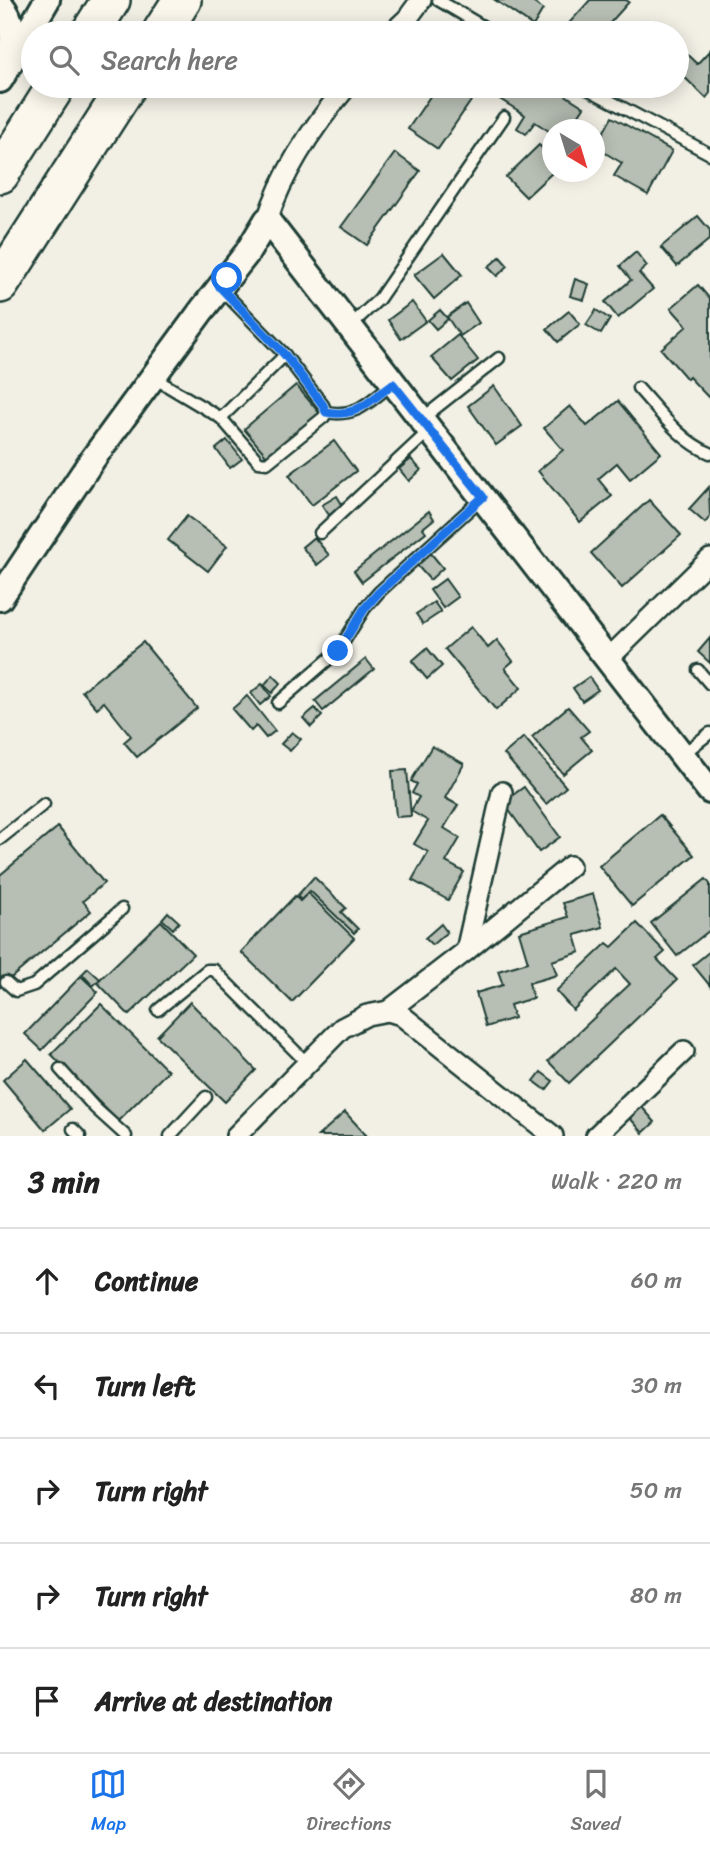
<!DOCTYPE html>
<html lang="en">
<head>
<meta charset="utf-8">
<style>
	:root { --surface:#fff; --page:#f6f6f6; --text:#222; --muted:#767676; --line:#e0e0e0; --accent:#1a73e8 }
	body { margin:0; font-family:Sriracha,sans-serif; background:var(--page); color:var(--text) }
	.compass { position:absolute; left:542px; top:119px; width:63px; height:63px; border-radius:50%; background:var(--surface); box-shadow:0 4px 18px #0003; rotate:142deg }
	.stop { position:absolute; width:21px; height:21px; margin:-16px; border:5px solid #1a73e8; border-radius:50%; background:#fff }
	.stop.end { background:#1a73e8; border-color:#fff; box-shadow:0 2px 7px #0008 }
	.list { margin:0; padding:0; list-style:none }
	h2 { display:flex; justify-content:space-between; align-items:center; height:91px; margin:0; padding:0 28px; font-size:30px }
	h2 small { font-size:23px; font-weight:400; color:var(--muted) }
	.list li { display:grid; grid-template-columns:46px 1fr auto; gap:21px; align-items:center; box-sizing:border-box; height:105px; padding:0 28px; border-top:2px solid var(--line) }
	.list b { display:block; font-size:26px; white-space:nowrap }
	.list em { font-size:23px; font-style:normal; color:var(--muted) }
	.icon { flex:none; width:38px; height:38px; fill:none; stroke:currentColor; stroke-width:2; stroke-linecap:round; stroke-linejoin:round }
	.map { position:relative; flex:none; width:710px; height:1136px; overflow:hidden }
	.search { position:absolute; background:var(--surface); box-shadow:0 4px 18px #0003; left:21px; right:21px; top:21px; height:77px; display:flex; align-items:center; gap:18px; box-sizing:border-box; padding:0 24px; border-radius:38px; color:var(--muted); font-size:26px }
	.sheet { height:616px; background:var(--surface) }
	nav { display:flex; justify-content:space-around; align-items:center; box-sizing:border-box; height:98px; border-top:2px solid var(--line); background:var(--surface); font-size:19px; color:var(--muted) }
	nav a { display:grid; justify-items:center; gap:4px }
	nav .on { color:var(--accent) }
	.map>svg:first-child { display:block }
	.building { fill:#b7beb3; stroke:#1f3d34; stroke-width:2 }
	.lines { fill:none; stroke-linecap:round; stroke-linejoin:round }
	.service-casing { stroke:#1f3d34; stroke-width:15 }
	.minor-casing { stroke:#1f3d34; stroke-width:24 }
	.tertiary-casing { stroke:#1f3d34; stroke-width:30 }
	.motorway-casing { stroke:#1f3d34; stroke-width:42 }
	.service { stroke:#fbf7ec; stroke-width:10 }
	.minor { stroke:#fbf7ec; stroke-width:19 }
	.tertiary { stroke:#fbf7ec; stroke-width:24 }
	.motorway { stroke:#fbf7ec; stroke-width:37 }
	.route { stroke:#1a73e8; stroke-width:9 }
</style>
</head>
<body>
<div class="map">
<svg width="710" height="1136" viewBox="0 0 710 1136">
	<rect width="100%" height="100%" fill="#f2f0e5"/>
	<filter id="ink" filterUnits="userSpaceOnUse"><feTurbulence type="fractalNoise" baseFrequency=".0143" numOctaves="2"/><feDisplacementMap in="SourceGraphic" scale="14" xChannelSelector="R" yChannelSelector="G"/><feConvolveMatrix kernelMatrix="1 2 1 2 8 2 1 2 1" color-interpolation-filters="sRGB"/></filter>
	<g filter="url(#ink)">
		<g class="building">
			<path d="M495,0h34l14,9 -10,17z"/>
			<path d="M590,0h36l3,2 -28,31h-36l-3,-2z"/>
			<path d="M677,45l20,19 13,-14v43l-4,5 -29,-28z"/>
			<path d="M437,86h25l13,9 -37,54 -30,-20z"/>
			<path d="M487,86h64l33,21 -15,23h-17v3l-17,-11 -9,12 -9,-6 8,-13 -41,-26z"/>
			<path d="M612,117l60,34 -24,44 -34,-19 8,-13 -27,-16z"/>
			<path d="M539,145l13,13 1,14 -27,25 -20,-20z"/>
			<path d="M395,153l25,18 -53,74 -26,-18z"/>
			<path d="M698,216l12,14v9l-33,27 -16,-19z"/>
			<path d="M636,252l11,14 -8,7 14,16 -35,29 -13,-16 26,-22 -11,-14z"/>
			<path d="M444,253l18,22 -28,24 -20,-24z"/>
			<path d="M500,257l8,9 -11,10 -9,-9z"/>
			<path d="M575,279l14,5 -5,16 -14,-4z"/>
			<path d="M698,285l12,14v96l-2,2 -19,-20 -2,2 -26,-30 26,-23 -16,-18z"/>
			<path d="M412,302l14,19 -25,18 -13,-19z"/>
			<path d="M466,303l13,20 -19,13 -13,-19z"/>
			<path d="M440,310l8,9 -12,10 -8,-9z"/>
			<path d="M596,310l14,9 -9,15 -15,-9z"/>
			<path d="M569,311l11,13 -22,18 -11,-13z"/>
			<path d="M458,335l20,25 -26,21 -21,-24z"/>
			<path d="M296,385l26,31 -52,44 -26,-31z"/>
			<path d="M494,386l28,40 -26,19 -28,-39z"/>
			<path d="M618,401l43,52 -31,26 -13,-16 -19,16 14,17 -32,26 -42,-51 25,-21 -19,-22 26,-22 17,20z"/>
			<path d="M227,440l15,19 -12,9 -14,-19z"/>
			<path d="M334,441l22,30 -44,34 -23,-30z"/>
			<path d="M411,459l10,11 -12,11 -10,-12z"/>
			<path d="M709,487l1,30 -5,6 -16,-14z"/>
			<path d="M337,496l6,10 -14,9 -7,-10z"/>
			<path d="M649,500l32,35 -59,53 -31,-35z"/>
			<path d="M429,511l5,8 -11,9 3,4 -64,50 -8,-11z"/>
			<path d="M187,516l40,30 -19,25 -40,-31z"/>
			<path d="M314,537l15,18 -12,10 -15,-18z"/>
			<path d="M429,551l14,17 -13,12 -15,-17z"/>
			<path d="M445,579l13,18 -15,11 -13,-18z"/>
			<path d="M434,602l7,10 -18,12 -7,-10z"/>
			<path d="M471,627l17,21 9,-8 16,21 -8,7 16,20 -25,22 -51,-61z"/>
			<path d="M710,638v25l-12,-11z"/>
			<path d="M143,642l54,66 -60,49 -13,-15 7,-6 -27,-34 -7,6 -15,-17z"/>
			<path d="M427,648l15,18 -15,13 -15,-18z"/>
			<path d="M366,659l8,10 -51,42 -8,-10z"/>
			<path d="M273,675l8,8 -9,10 -8,-8z"/>
			<path d="M589,677l9,13 -16,11 -9,-13z"/>
			<path d="M262,684l9,12 -11,9 -9,-12z"/>
			<path d="M247,696l28,35 -9,7 -10,-12 -5,5 -19,-22z"/>
			<path d="M568,707l21,24 -8,6 11,13 -29,24 -31,-37z"/>
			<path d="M315,708l7,8 -11,11 -8,-9z"/>
			<path d="M292,732l9,7 -11,12 -9,-7z"/>
			<path d="M524,737l42,50 -20,17 -42,-50z"/>
			<path d="M432,746l32,18 -19,34 13,7 -14,23 16,10 -14,24 18,10 -16,28 -36,-20 16,-28 -14,-8 14,-23 -17,-10 8,-14 -7,-4 5,-9 -6,-3z"/>
			<path d="M407,770l4,46 -15,1 -4,-46z"/>
			<path d="M524,787l36,50 -21,15 -36,-50z"/>
			<path d="M660,815l34,40 -62,51 -33,-40z"/>
			<path d="M58,827l46,56 -21,18 8,10 -91,76v-112z"/>
			<path d="M314,877l32,31 -5,4 17,17 -4,4 -44,-42 -9,9 -4,-4z"/>
			<path d="M706,879l4,5v46l-33,26 -26,-33z"/>
			<path d="M308,893l46,45 -62,64 -51,-50 54,-56 5,5z"/>
			<path d="M593,894l10,33 -28,8 5,17 -28,9 5,14 -28,8 4,15 -23,7 4,13 -28,9 -10,-34 27,-8 -5,-14 30,-9 -9,-30 49,-15 -5,-14z"/>
			<path d="M168,912l11,10 -6,7 -11,-10z"/>
			<path d="M161,921l32,33 -64,61 -32,-33z"/>
			<path d="M637,923l28,29 -8,7 20,21 -108,103 -21,-22 82,-77 -14,-15 -43,41 -17,-19 51,-48 5,4z"/>
			<path d="M441,924l6,8 -15,13 -7,-7z"/>
			<path d="M710,951v35l-17,-21z"/>
			<path d="M88,968l12,11 -7,7 -11,-12z"/>
			<path d="M81,976l17,16 -56,58 -17,-16z"/>
			<path d="M190,1002l66,68 -31,32 -68,-66z"/>
			<path d="M101,1004l67,67 -50,50 -67,-67z"/>
			<path d="M27,1059l43,50 -25,21 -42,-50z"/>
			<path d="M541,1072l12,9 -7,9 -12,-9z"/>
			<path d="M641,1106l14,16 -12,11 -14,-16z"/>
			<path d="M345,1112l22,24h-49z"/>
		</g>
		<g class="lines">
			<defs>
				<g id="service">
					<path d="M438,0l56,33"/>
					<path d="M582,86l128,68"/>
					<path d="M349,327l30,-28 125,-182"/>
					<path d="M154,378l67,40 64,-63 -65,-67"/>
					<path d="M638,388c20,22 43,54 72,65"/>
					<path d="M326,412c31,6 42,-10 66,-28"/>
					<path d="M221,418l38,44 8,1 57,-46 2,-5 -3,-7 -38,-50"/>
					<path d="M423,418l76,-60"/>
					<path d="M320,533l109,-102"/>
					<path d="M698,670l12,14"/>
					<path d="M278,703l60,-52 27,-43 14,-16 104,-95"/>
					<path d="M683,754l27,-21"/>
					<path d="M0,839l44,-35"/>
					<path d="M6,982l10,9 18,-6 88,-76"/>
					<path d="M158,1010l49,-40h7l93,93"/>
					<path d="M60,1069l35,39 31,28"/>
					<path d="M73,1129l7,7"/>
					<path d="M170,1136l36,-39"/>
				</g>
				<g id="minor">
					<path d="M392,33l15,-14 14,-19"/>
					<path d="M267,220c16,-49 47,-95 80,-134"/>
					<path d="M609,658l101,-99"/>
					<path d="M466,951l104,-85"/>
					<path d="M388,1011l78,-60 36,-159"/>
					<path d="M236,1136l106,-108 25,-13 21,-4 13,4 152,121"/>
					<path d="M596,1136l88,-85"/>
				</g>
				<g id="tertiary">
					<path d="M0,4c14,16 14,35 10,55"/>
					<path d="M0,80l47,-80"/>
					<path d="M0,598l92,-138 110,-150 45,-57 20,-33 443,571"/>
				</g>
				<g id="motorway">
					<path d="M90,33l21,-33"/>
					<path d="M161,33l21,-33"/>
					<path d="M0,174l56,-88"/>
					<path d="M0,284l127,-198"/>
				</g>
			</defs>
			<use href="#service" class="service-casing"/>
			<use href="#minor" class="minor-casing"/>
			<use href="#tertiary" class="tertiary-casing"/>
			<use href="#motorway" class="motorway-casing"/>
			<use href="#service" class="service"/>
			<use href="#minor" class="minor"/>
			<use href="#tertiary" class="tertiary"/>
			<use href="#motorway" class="motorway"/>
		</g>
	</g>
	<g class="lines" filter="url(#ink)">
		<path class="route" d="M227,278l-7,9 65,68 38,50 3,7c31,6 43,-11 67,-28l90,113 -104,95 -14,16 -27,43"/>
	</g>
</svg>
<svg class="compass" viewBox="-18 -18 36 36"><path d="M0-13l5 13h-10z" fill="#e53935"/><path d="M0 13l5-13h-10z" fill="#767676"/></svg>
<div class="stop" style="left:227px;top:278px"></div>
<div class="stop end" style="left:338px;top:651px"></div>
<div class="search"><svg class="icon" aria-label="search" viewBox="0 0 24 24"><circle cx="10" cy="10" r="6"/><path d="M15 15l6 6"/></svg>Search here</div>
</div>
<section class="sheet">
<h2>3 min<small>Walk · 220 m</small></h2>
<ul class="list">
<li><svg class="icon" aria-label="ahead" viewBox="0 0 24 24"><path d="M12 20V5M6 11l6-6 6 6"/></svg><div><b>Continue</b></div><em>60 m</em></li>
<li><svg class="icon" aria-label="left" viewBox="0 0 24 24"><path d="M17 20v-9H6M10 6l-5 5 5 5"/></svg><div><b>Turn left</b></div><em>30 m</em></li>
<li><svg class="icon" aria-label="right" viewBox="0 0 24 24"><path d="M7 20v-9h11M14 6l5 5-5 5"/></svg><div><b>Turn right</b></div><em>50 m</em></li>
<li><svg class="icon" aria-label="right" viewBox="0 0 24 24"><path d="M7 20v-9h11M14 6l5 5-5 5"/></svg><div><b>Turn right</b></div><em>80 m</em></li>
<li><svg class="icon" aria-label="arrive" viewBox="0 0 24 24"><path d="M6 21V4h12l-3 4 3 4H6"/></svg><div><b>Arrive at destination</b></div></li>
</ul>
</section>
<nav>
<a class="on"><svg class="icon" aria-label="map" viewBox="0 0 24 24"><path d="M3 6l6-2 6 2 6-2v14l-6 2-6-2-6 2zM9 4v14M15 6v14"/></svg>Map</a>
<a><svg class="icon" aria-label="directions" viewBox="0 0 24 24"><path d="M12 3l9 9-9 9-9-9zM9 14v-3h6M13 9l2 2-2 2"/></svg>Directions</a>
<a><svg class="icon" aria-label="saved" viewBox="0 0 24 24"><path d="M7 4h10v16l-5-4-5 4z"/></svg>Saved</a>
</nav>
</body>
</html>
